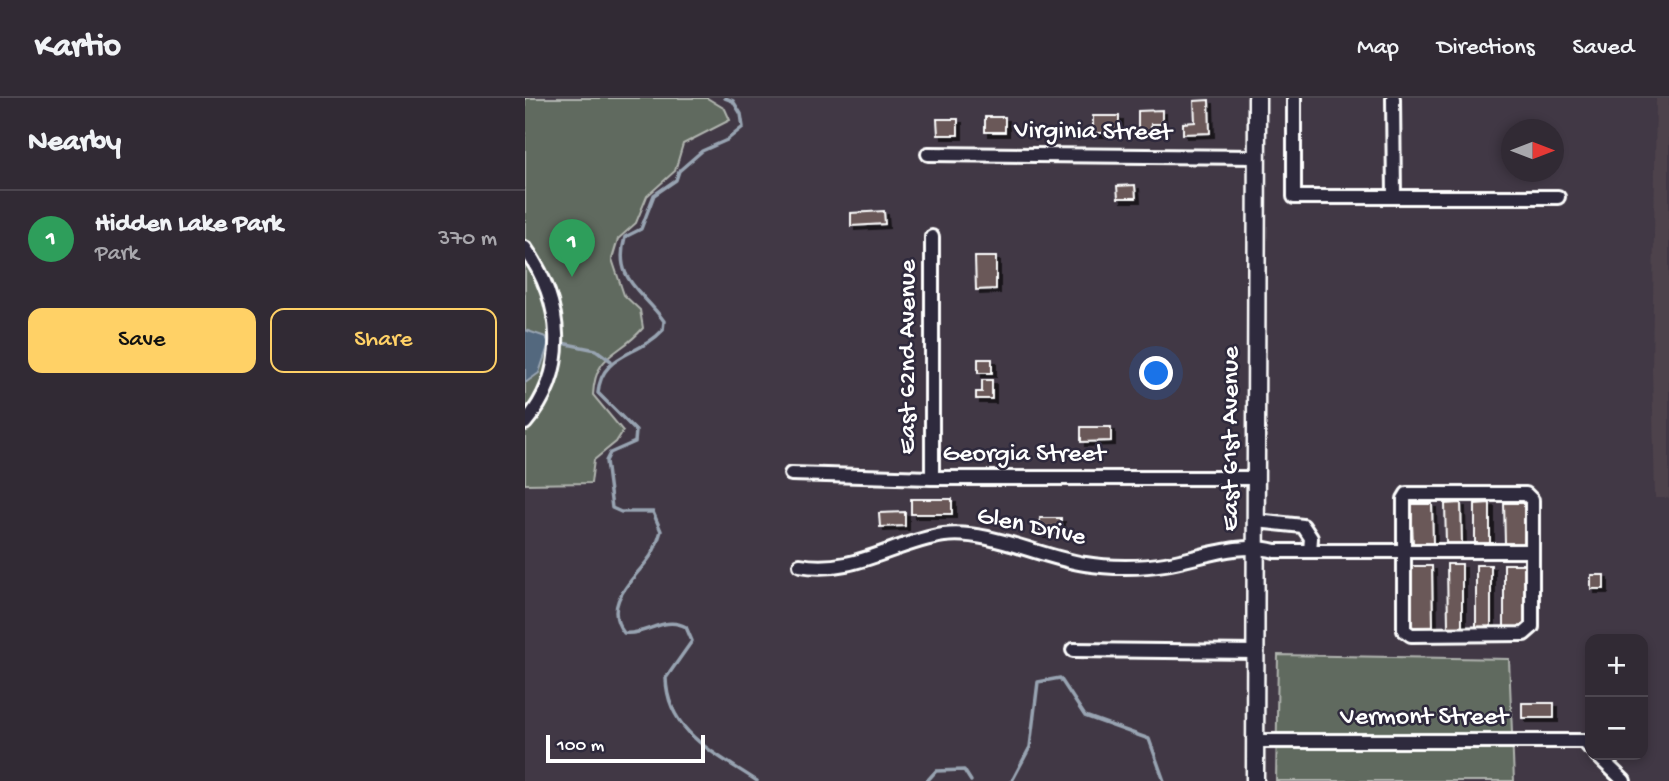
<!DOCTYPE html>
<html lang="en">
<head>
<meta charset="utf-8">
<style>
	:root { --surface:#312a34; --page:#39323c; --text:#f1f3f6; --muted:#a8a7ac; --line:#4c464f; --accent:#ffd166 }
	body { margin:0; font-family:"Gochi Hand",sans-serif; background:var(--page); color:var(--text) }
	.controls { position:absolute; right:21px; bottom:21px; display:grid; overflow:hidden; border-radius:14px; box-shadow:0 4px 10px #0003 }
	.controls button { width:63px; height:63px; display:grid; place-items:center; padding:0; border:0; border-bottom:2px solid var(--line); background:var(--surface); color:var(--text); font:35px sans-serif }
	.compass { position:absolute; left:976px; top:21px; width:63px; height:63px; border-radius:50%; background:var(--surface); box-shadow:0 4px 10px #0003; rotate:90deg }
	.scale { position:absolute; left:21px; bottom:18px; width:159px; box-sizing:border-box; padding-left:7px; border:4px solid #fff; border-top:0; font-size:19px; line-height:24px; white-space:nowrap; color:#fff; -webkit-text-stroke:5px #2f2a3d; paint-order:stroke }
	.you { position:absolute; left:632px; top:276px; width:24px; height:24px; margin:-18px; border:5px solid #fff; border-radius:50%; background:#1a73e8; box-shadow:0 0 0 10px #1a73e833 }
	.badge { display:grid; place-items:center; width:46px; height:46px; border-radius:50%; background:var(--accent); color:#fff; font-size:23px; font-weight:700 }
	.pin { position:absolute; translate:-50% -58px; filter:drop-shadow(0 2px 4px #0008) }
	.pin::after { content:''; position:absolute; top:37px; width:24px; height:21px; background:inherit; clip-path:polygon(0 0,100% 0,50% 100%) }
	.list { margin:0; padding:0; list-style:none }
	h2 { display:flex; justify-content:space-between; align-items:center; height:91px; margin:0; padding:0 28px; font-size:30px }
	h2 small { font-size:23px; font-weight:400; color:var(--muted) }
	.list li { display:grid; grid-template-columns:46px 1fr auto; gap:21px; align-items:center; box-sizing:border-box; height:98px; padding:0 28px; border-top:2px solid var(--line) }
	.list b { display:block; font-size:26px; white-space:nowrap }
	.list p { margin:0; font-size:23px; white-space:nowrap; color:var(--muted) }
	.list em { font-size:23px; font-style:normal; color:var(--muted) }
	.actions { display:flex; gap:14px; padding:21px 28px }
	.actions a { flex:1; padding:16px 0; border:2px solid var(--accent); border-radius:14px; text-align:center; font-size:24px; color:var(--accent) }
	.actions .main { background:var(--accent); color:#111 }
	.map { position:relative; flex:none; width:1144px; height:683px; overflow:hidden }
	header { display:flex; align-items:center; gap:42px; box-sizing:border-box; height:98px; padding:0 35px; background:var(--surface); border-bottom:2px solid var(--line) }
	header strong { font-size:33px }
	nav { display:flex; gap:38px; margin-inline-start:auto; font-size:24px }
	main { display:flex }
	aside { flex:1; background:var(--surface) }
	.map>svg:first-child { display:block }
	.built { fill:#4d424b }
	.green { fill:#616a5f; stroke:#b0b4af; stroke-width:2 }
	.water { fill:#53677e; stroke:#98a4b2; stroke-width:2 }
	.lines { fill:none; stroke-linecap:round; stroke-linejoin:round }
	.stream { stroke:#98a4b2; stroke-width:3.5 }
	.building { fill:#6a5958; stroke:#fff; stroke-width:2; filter:url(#shadow) }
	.minor-casing { stroke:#fff; stroke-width:18 }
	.major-casing { stroke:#fff; stroke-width:21 }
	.minor { stroke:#2f2a3d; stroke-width:12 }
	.major { stroke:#2f2a3d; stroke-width:16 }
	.labels { text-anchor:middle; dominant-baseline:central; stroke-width:5; stroke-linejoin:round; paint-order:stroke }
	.street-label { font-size:26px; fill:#fff; stroke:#2f2a3d }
</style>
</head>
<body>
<header>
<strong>Kartio</strong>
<nav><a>Map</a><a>Directions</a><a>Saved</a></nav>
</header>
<main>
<aside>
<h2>Nearby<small></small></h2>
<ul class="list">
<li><span class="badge" style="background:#2e9e5b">1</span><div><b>Hidden Lake Park</b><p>Park</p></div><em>370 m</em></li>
</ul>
<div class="actions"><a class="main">Save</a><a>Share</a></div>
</aside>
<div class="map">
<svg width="1144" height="683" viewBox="0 0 1144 683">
	<defs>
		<filter id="shadow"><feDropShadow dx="4" dy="4" stdDeviation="0" flood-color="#0009"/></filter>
	</defs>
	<rect width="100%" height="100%" fill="#413845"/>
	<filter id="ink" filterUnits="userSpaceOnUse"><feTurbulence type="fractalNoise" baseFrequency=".0143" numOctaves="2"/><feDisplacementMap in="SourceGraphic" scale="14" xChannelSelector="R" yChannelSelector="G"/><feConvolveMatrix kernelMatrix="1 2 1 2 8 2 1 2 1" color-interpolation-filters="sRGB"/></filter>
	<g filter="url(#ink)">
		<path class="built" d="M1131,0h13v400h-14l-3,-129z"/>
		<g class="green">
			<path d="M0,0h182l18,11 5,11 -47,24 -8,27 -28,25 -11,27 -18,16 -6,20 12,36 16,15 3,18c-23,28 -48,24 -50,67l30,36 -7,11 -22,18 -3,23 -66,1z"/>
			<path d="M753,557l231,4 5,122h-238z"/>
		</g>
		<path class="water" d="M0,232l21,7 3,6 -10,30 -14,10z"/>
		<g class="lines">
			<g class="stream">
				<path d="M200,0l8,3 8,13 2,13 -16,13 -25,11 -23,20 -3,9 -22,15 -13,34 -16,8c-12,43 16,52 39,84l-1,9c-25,27 -62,23 -65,63l38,38 -1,11 -25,11 -4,8 6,47 9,4h32l8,19c-3,10 -7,22 -14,30 -16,21 -45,44 -23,72 21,3 40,-18 62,-6l6,14 -26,37c1,55 51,76 91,103"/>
				<path d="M37,245l34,7 15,11"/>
				<path d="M402,683l9,-10 28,-1 7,11"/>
				<path d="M487,683l18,-34 8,-65 22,-4 25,38 64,23 15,42"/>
			</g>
		</g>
		<g class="building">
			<path d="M684,2l1,33 -27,1v-11l12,-1 -1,-21z"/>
			<path d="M637,12v14h-11v9h-13v-22z"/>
			<rect x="568" y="18" width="26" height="17"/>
			<rect x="460" y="19" width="20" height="15"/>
			<path d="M412,21h21v16h-20z"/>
			<path d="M610,87l1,13h-18l-1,-12z"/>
			<path d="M359,113l1,13 -34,2v-13z"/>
			<path d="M450,159h21v32l-20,1z"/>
			<rect x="453" y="261" width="14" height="14"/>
			<path d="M457,282h10v19h-16v-7h6z"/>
			<path d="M556,329h30v14l-30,1z"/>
			<rect x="386" y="401" width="41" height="15"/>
			<path d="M936,405l1,40h-16l-1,-39z"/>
			<path d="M965,405v40h-15v-39z"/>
			<path d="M979,405h20l1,40h-20z"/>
			<path d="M886,406h21l1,39h-20z"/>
			<path d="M380,414v14l-25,1 -1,-14z"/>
			<rect x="515" y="420" width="21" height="16"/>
			<path d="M922,466h15v63h-14z"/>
			<rect x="979" y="466" width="21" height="63"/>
			<rect x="951" y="467" width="15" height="63"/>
			<path d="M886,468h21l1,61h-21z"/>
			<rect x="1066" y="477" width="13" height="14"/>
			<rect x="997" y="605" width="32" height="15"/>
		</g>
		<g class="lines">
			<defs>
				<g id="minor">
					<path d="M769,0v99h264"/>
					<path d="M868,0l1,98"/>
					<path d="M403,56l330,3"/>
					<path d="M407,139v241"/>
					<path d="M0,150c38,54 45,122 0,175"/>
					<path d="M266,376l141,4h324"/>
					<path d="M731,423l47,5 8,12 -1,13"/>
					<path d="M275,467c53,10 94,-23 144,-30 43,-6 99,23 141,29 24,4 57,4 80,0 36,-6 75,-23 110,-13h257v76l-8,7 -113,1 -7,-5v-131l3,-5h119l6,6v51"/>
					<path d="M548,552l183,2"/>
					<path d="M731,643h328l6,7"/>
					<path d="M1072,657l27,26"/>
				</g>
				<path id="major" d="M730,683l2,-683"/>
			</defs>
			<use href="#minor" class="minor-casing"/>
			<use href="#major" class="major-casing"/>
			<use href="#minor" class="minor"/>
			<use href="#major" class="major"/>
		</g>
	</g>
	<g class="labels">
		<g class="street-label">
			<text transform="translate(568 35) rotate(1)">Virginia Street</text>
			<text transform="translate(384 259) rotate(-90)">East 62nd Avenue</text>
			<text transform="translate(707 341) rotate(-90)">East 61st Avenue</text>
			<text x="499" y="357">Georgia Street</text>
			<text transform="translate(506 430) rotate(12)">Glen Drive</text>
			<text x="899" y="620">Vermont Street</text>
		</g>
	</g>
</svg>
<div class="controls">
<button>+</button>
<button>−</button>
</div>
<svg class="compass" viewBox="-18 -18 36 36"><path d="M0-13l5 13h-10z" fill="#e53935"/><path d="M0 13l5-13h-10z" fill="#a8a7ac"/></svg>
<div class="scale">100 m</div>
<div class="you"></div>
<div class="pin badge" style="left:47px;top:179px;background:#2e9e5b">1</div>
</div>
</main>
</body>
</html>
